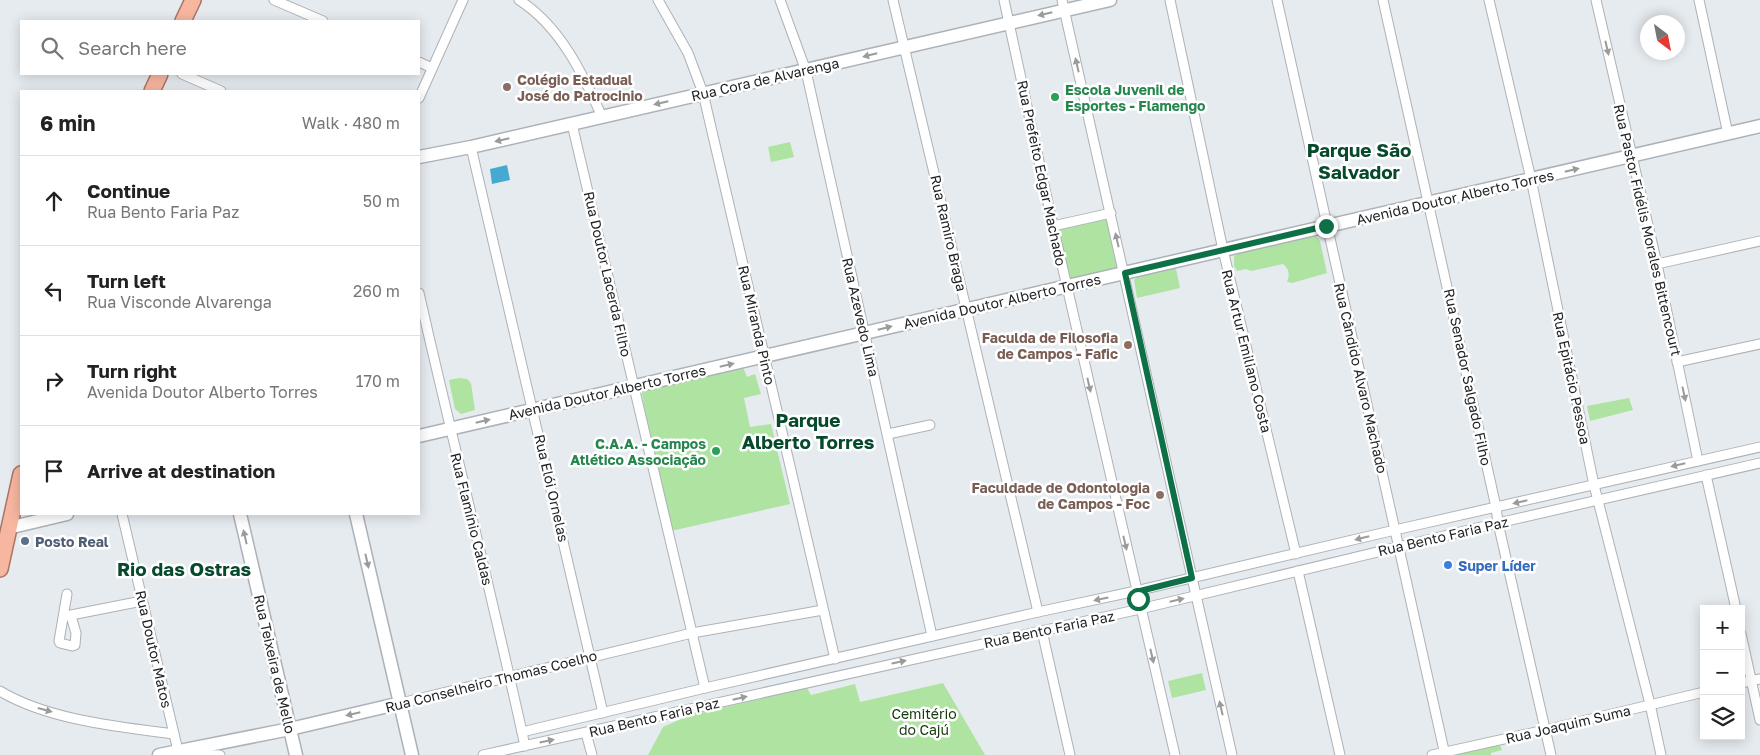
<!DOCTYPE html>
<html lang="en">
<head>
<meta charset="utf-8">
<style>
	:root { --surface:#fff; --page:#f6f6f6; --text:#222; --muted:#767676; --line:#e0e0e0 }
	body { margin:0; font-family:"Golos Text",sans-serif; background:var(--page); color:var(--text) }
	.controls { position:absolute; right:15px; bottom:15px; display:grid; overflow:hidden; border-radius:0px; box-shadow:0 2px 12px #0003 }
	.controls button { width:45px; height:45px; display:grid; place-items:center; padding:0; border:0; border-bottom:1px solid var(--line); background:var(--surface); color:var(--text); font:25px sans-serif }
	.compass { position:absolute; left:1640px; top:15px; width:45px; height:45px; border-radius:50%; background:var(--surface); box-shadow:0 2px 12px #0003; rotate:148deg }
	.stop { position:absolute; width:15px; height:15px; margin:-11px; border:4px solid #0e7046; border-radius:50%; background:#fff }
	.stop.end { background:#0e7046; border-color:#fff; box-shadow:0 1px 5px #0008 }
	.list { margin:0; padding:0; list-style:none }
	h2 { display:flex; justify-content:space-between; align-items:center; height:65px; margin:0; padding:0 20px; font-size:21px }
	h2 small { font-size:16px; font-weight:400; color:var(--muted) }
	.list li { display:grid; grid-template-columns:32px 1fr auto; gap:15px; align-items:center; box-sizing:border-box; height:90px; padding:0 20px; border-top:1px solid var(--line) }
	.list b { display:block; font-size:19px; white-space:nowrap }
	.list p { margin:0; font-size:16px; white-space:nowrap; color:var(--muted) }
	.list em { font-size:16px; font-style:normal; color:var(--muted) }
	.icon { flex:none; width:28px; height:28px; fill:none; stroke:currentColor; stroke-width:2; stroke-linecap:round; stroke-linejoin:round }
	.map { position:relative; flex:none; width:1760px; height:755px; overflow:hidden }
	.search { position:absolute; background:var(--surface); box-shadow:0 2px 12px #0003; left:20px; top:20px; width:400px; height:55px; display:flex; align-items:center; gap:12px; box-sizing:border-box; padding:0 18px; border-radius:0px; color:var(--muted); font-size:19px }
	.panel { position:absolute; background:var(--surface); box-shadow:0 2px 12px #0003; left:20px; top:90px; width:400px; height:425px; border-radius:0px }
	.map>svg:first-child { display:block }
	.green { fill:#aee3a2 }
	.water { fill:#44aad1 }
	.lines { fill:none; stroke-linecap:round; stroke-linejoin:round }
	.minor-casing { stroke:#adb2b7; stroke-width:11 }
	.secondary-casing { stroke:#adb2b7; stroke-width:15 }
	.trunk-casing { stroke:#aa7565; stroke-width:18 }
	.minor { stroke:#fff; stroke-width:9 }
	.secondary { stroke:#fff; stroke-width:12 }
	.trunk { stroke:#f7b6a0; stroke-width:15 }
	.oneway { fill:#9a9b9b }
	.route { stroke:#0e7046; stroke-width:6 }
	.education-dot { fill:#8d6e63; stroke:#fff; stroke-width:2 }
	.leisure-dot { fill:#2e9e5b; stroke:#fff; stroke-width:2 }
	.service-dot { fill:#5c6f8a; stroke:#fff; stroke-width:2 }
	.shop-dot { fill:#3f7fe0; stroke:#fff; stroke-width:2 }
	.labels { text-anchor:middle; dominant-baseline:central; stroke-width:5; stroke-linejoin:round; paint-order:stroke }
	.education-label { font-size:14px; font-weight:bold; fill:#785e54; stroke:#fff; text-anchor:end }
	.street-label { font-size:14px; fill:#1e2021; stroke:#fff }
	.leisure-label { font-size:14px; font-weight:bold; fill:#27864d; stroke:#fff; text-anchor:start }
	.service-label { font-size:14px; font-weight:bold; fill:#4e5e75; stroke:#fff; text-anchor:start }
	.shop-label { font-size:14px; font-weight:bold; fill:#366cbe; stroke:#fff; text-anchor:start }
	.park-label { font-size:14px; fill:#14380a; stroke:#fff }
	.district-label { font-size:19px; font-weight:bold; fill:#07492c; stroke:#fff }
</style>
</head>
<body>
<div class="map">
<svg width="1760" height="755" viewBox="0 0 1760 755">
	<rect width="100%" height="100%" fill="#e6ebf0"/>
	<g class="green">
		<path d="M790,142l4,15 -23,5 -3,-15z"/>
		<path d="M1107,216l12,55 -50,12 -13,-55z"/>
		<path d="M1315,235l5,6 7,32 -35,10 -5,-1c3,-8 2,-13 -4,-18l-32,7 -5,-2 -9,2 -3,-5v-10l11,-5z"/>
		<path d="M1174,267l2,2 4,19 -43,10 -3,-18 6,-5z"/>
		<path d="M743,367l4,10 8,-3 6,20 -17,4 6,29 21,-3 19,80 -119,27 -25,-116 -4,-21 1,-5z"/>
		<path d="M459,378l8,1 4,4 4,27 -14,4 -6,-5 -6,-29z"/>
		<path d="M1629,398l4,12 -43,11 -3,-15z"/>
		<path d="M1202,673l4,17 -34,8 -4,-17z"/>
		<path d="M943,683l42,72h-337l15,-28 27,-12 117,-27 4,7 44,-11 5,18z"/>
		<path d="M1500,745l2,5 -11,3v2h-36z"/>
	</g>
	<path class="water" d="M507,165l3,15 -18,4 -2,-15z"/>
	<g class="lines">
		<defs>
			<g id="minor">
				<path d="M274,0l49,21"/>
				<path d="M519,0c41,26 64,74 83,117"/>
				<path d="M658,0l30,53 15,40 132,566"/>
				<path d="M780,0l26,71 126,565"/>
				<path d="M893,0l145,612"/>
				<path d="M1004,0l49,226 122,529"/>
				<path d="M1062,0l170,755"/>
				<path d="M1170,0l53,250 73,304"/>
				<path d="M1277,0l168,755"/>
				<path d="M1383,0l113,507 2,16 53,232"/>
				<path d="M1489,0l42,179 63,306 56,219 11,51"/>
				<path d="M1596,0l61,264 41,197"/>
				<path d="M1699,0l29,134"/>
				<path d="M419,62l13,6"/>
				<path d="M182,74l39,17"/>
				<path d="M419,98l44,-98"/>
				<path d="M572,124l133,564"/>
				<path d="M471,147l132,566"/>
				<path d="M1053,226l58,-13"/>
				<path d="M1657,264l103,-23"/>
				<path d="M419,293c34,151 73,301 106,453"/>
				<path d="M1677,362l83,-18"/>
				<path d="M888,434l42,-9"/>
				<path d="M1706,475l30,134"/>
				<path d="M122,514l57,241"/>
				<path d="M1298,571l42,184"/>
				<path d="M67,594l-8,47 1,2 12,3 3,-1 1,-12 -5,-17"/>
				<path d="M66,616l76,-15"/>
				<path d="M1042,631l28,124"/>
				<path d="M1741,634l19,86"/>
				<path d="M1741,683l19,-4"/>
				<path d="M0,691c48,29 120,36 174,43"/>
				<path d="M401,703l291,-70 131,-23"/>
				<path d="M522,732l183,-44 333,-76 98,-21 259,-61 365,-83"/>
				<path d="M586,733l6,22"/>
				<path d="M184,754l36,1"/>
				<path d="M483,755l657,-146 358,-86 262,-60"/>
				<path d="M1432,755l113,-25 159,-38"/>
			</g>
			<g id="secondary">
				<path d="M419,157l52,-10 639,-147"/>
				<path d="M419,436l1341,-310"/>
				<path d="M240,514l56,241"/>
				<path d="M356,514l56,241"/>
				<path d="M8,528l59,-14"/>
				<path d="M159,755l131,-26 111,-26"/>
			</g>
			<g id="trunk">
				<path d="M183,21l10,-21"/>
				<path d="M152,91l8,-17"/>
				<path d="M0,569l21,-95"/>
			</g>
		</defs>
		<use href="#minor" class="minor-casing"/>
		<use href="#secondary" class="secondary-casing"/>
		<use href="#trunk" class="trunk-casing"/>
		<use href="#minor" class="minor"/>
		<use href="#secondary" class="secondary"/>
		<use href="#trunk" class="trunk"/>
	</g>
	<defs><path id="oneway-solid" d="M-6-.8H1V-3.2L6.5 0L1 3.2V.8H-6Z" transform="scale(1.25)"/></defs>
	<g class="oneway">
		<use href="#oneway-solid" transform="translate(1045 14) rotate(167)"/>
		<use href="#oneway-solid" transform="translate(1607 48) rotate(77)"/>
		<use href="#oneway-solid" transform="translate(870 55) rotate(166)"/>
		<use href="#oneway-solid" transform="translate(1077 65) rotate(-103)"/>
		<use href="#oneway-solid" transform="translate(661 103) rotate(167)"/>
		<use href="#oneway-solid" transform="translate(502 140) rotate(167)"/>
		<use href="#oneway-solid" transform="translate(1572 170) rotate(-13)"/>
		<use href="#oneway-solid" transform="translate(1117 240) rotate(-103)"/>
		<use href="#oneway-solid" transform="translate(885 328) rotate(-14)"/>
		<use href="#oneway-solid" transform="translate(727 365) rotate(-13)"/>
		<use href="#oneway-solid" transform="translate(1089 385) rotate(77)"/>
		<use href="#oneway-solid" transform="translate(1684 394) rotate(78)"/>
		<use href="#oneway-solid" transform="translate(483 421) rotate(-13)"/>
		<use href="#oneway-solid" transform="translate(1678 465) rotate(167)"/>
		<use href="#oneway-solid" transform="translate(1520 502) rotate(167)"/>
		<use href="#oneway-solid" transform="translate(245 537) rotate(-103)"/>
		<use href="#oneway-solid" transform="translate(1362 538) rotate(166)"/>
		<use href="#oneway-solid" transform="translate(1125 543) rotate(77)"/>
		<use href="#oneway-solid" transform="translate(367 561) rotate(77)"/>
		<use href="#oneway-solid" transform="translate(1101 599) rotate(168)"/>
		<use href="#oneway-solid" transform="translate(1177 600) rotate(-13)"/>
		<use href="#oneway-solid" transform="translate(1152 656) rotate(77)"/>
		<use href="#oneway-solid" transform="translate(899 662) rotate(-12)"/>
		<use href="#oneway-solid" transform="translate(740 698) rotate(-13)"/>
		<use href="#oneway-solid" transform="translate(1221 708) rotate(-103)"/>
		<use href="#oneway-solid" transform="translate(45 710) rotate(15)"/>
		<use href="#oneway-solid" transform="translate(353 714) rotate(167)"/>
		<use href="#oneway-solid" transform="translate(547 741) rotate(-12)"/>
	</g>
	<g class="lines">
		<path class="route" d="M1138,599l-2,-7 56,-14 -67,-305 201,-47"/>
	</g>
	<g class="education-dot">
		<circle cx="507" cy="87" r="5"/>
		<circle cx="1128" cy="345" r="5"/>
		<circle cx="1160" cy="495" r="5"/>
	</g>
	<g class="leisure-dot">
		<circle cx="1055" cy="97" r="5"/>
		<circle cx="716" cy="451" r="5"/>
	</g>
	<circle class="service-dot" cx="25" cy="541" r="5"/>
	<circle class="shop-dot" cx="1448" cy="565" r="5"/>
	<g class="labels">
		<g class="education-label">
			<text x="517" y="79" text-anchor="start">Colégio Estadual<tspan x="517" dy="16">José do Patrocinio</tspan></text>
			<text x="1118" y="337">Faculda de Filosofia<tspan x="1118" dy="16">de Campos - Fafic</tspan></text>
			<text x="1150" y="487">Faculdade de Odontologia<tspan x="1150" dy="16">de Campos - Foc</tspan></text>
		</g>
		<g class="street-label">
			<text transform="translate(765 79) rotate(-13)">Rua Cora de Alvarenga</text>
			<text transform="translate(1042 173) rotate(78)">Rua Prefeito Edgar Machado</text>
			<text transform="translate(1455 197) rotate(-13)">Avenida Doutor Alberto Torres</text>
			<text transform="translate(1648 230) rotate(77)">Rua Pastor Fidélis Morales Bittencourt</text>
			<text transform="translate(949 233) rotate(77)">Rua Ramiro Braga</text>
			<text transform="translate(608 274) rotate(77)">Rua Doutor Lacerda Filho</text>
			<text transform="translate(1002 301) rotate(-13)">Avenida Doutor Alberto Torres</text>
			<text transform="translate(861 317) rotate(77)">Rua Azevedo Lima</text>
			<text transform="translate(757 325) rotate(77)">Rua Miranda Pinto</text>
			<text transform="translate(1247 351) rotate(76)">Rua Artur Emiliano Costa</text>
			<text transform="translate(1468 377) rotate(78)">Rua Senador Salgado Filho</text>
			<text transform="translate(1361 378) rotate(77)">Rua Cândido Alvaro Machado</text>
			<text transform="translate(1572 378) rotate(78)">Rua Epitácio Pessoa</text>
			<text transform="translate(607 392) rotate(-13)">Avenida Doutor Alberto Torres</text>
			<text transform="translate(552 488) rotate(77)">Rua Elói Ornelas</text>
			<text transform="translate(472 519) rotate(76)">Rua Flamínio Caldas</text>
			<text transform="translate(1443 536) rotate(-13)">Rua Bento Faria Paz</text>
			<text transform="translate(1049 629) rotate(-12)">Rua Bento Faria Paz</text>
			<text transform="translate(154 649) rotate(77)">Rua Doutor Matos</text>
			<text transform="translate(275 664) rotate(77)">Rua Teixeira de Mello</text>
			<text transform="translate(491 681) rotate(-14)">Rua Conselheiro Thomas Coelho</text>
			<text transform="translate(654 717) rotate(-13)">Rua Bento Faria Paz</text>
			<text transform="translate(1568 724) rotate(-13)">Rua Joaquim Suma</text>
		</g>
		<g class="leisure-label">
			<text x="1065" y="89">Escola Juvenil de<tspan x="1065" dy="16">Esportes - Flamengo</tspan></text>
			<text x="706" y="443" text-anchor="end">C.A.A. - Campos<tspan x="706" dy="16">Atlético Associação</tspan></text>
		</g>
		<g class="service-label">
			<text x="35" y="541">Posto Real</text>
		</g>
		<g class="shop-label">
			<text x="1458" y="565">Super Líder</text>
		</g>
		<g class="park-label">
			<text x="924" y="713">Cemitério<tspan x="924" dy="16">do Cajú</tspan></text>
		</g>
		<g class="district-label">
			<text x="1359" y="149">Parque São<tspan x="1359" dy="22">Salvador</tspan></text>
			<text x="808" y="419">Parque<tspan x="808" dy="22">Alberto Torres</tspan></text>
			<text x="184" y="568">Rio das Ostras</text>
		</g>
	</g>
</svg>
<div class="controls">
<button>+</button>
<button>−</button>
<button><svg class="icon" aria-label="layers" viewBox="0 0 24 24"><path d="M12 4l9 5-9 5-9-5zM3 14l9 5 9-5"/></svg></button>
</div>
<svg class="compass" viewBox="-18 -18 36 36"><path d="M0-13l5 13h-10z" fill="#e53935"/><path d="M0 13l5-13h-10z" fill="#767676"/></svg>
<div class="stop" style="left:1138px;top:599px"></div>
<div class="stop end" style="left:1326px;top:226px"></div>
<div class="search"><svg class="icon" aria-label="search" viewBox="0 0 24 24"><circle cx="10" cy="10" r="6"/><path d="M15 15l6 6"/></svg>Search here</div>
<section class="panel">
<h2>6 min<small>Walk · 480 m</small></h2>
<ul class="list">
<li><svg class="icon" aria-label="ahead" viewBox="0 0 24 24"><path d="M12 20V5M6 11l6-6 6 6"/></svg><div><b>Continue</b><p>Rua Bento Faria Paz</p></div><em>50 m</em></li>
<li><svg class="icon" aria-label="left" viewBox="0 0 24 24"><path d="M17 20v-9H6M10 6l-5 5 5 5"/></svg><div><b>Turn left</b><p>Rua Visconde Alvarenga</p></div><em>260 m</em></li>
<li><svg class="icon" aria-label="right" viewBox="0 0 24 24"><path d="M7 20v-9h11M14 6l5 5-5 5"/></svg><div><b>Turn right</b><p>Avenida Doutor Alberto Torres</p></div><em>170 m</em></li>
<li><svg class="icon" aria-label="arrive" viewBox="0 0 24 24"><path d="M6 21V4h12l-3 4 3 4H6"/></svg><div><b>Arrive at destination</b></div></li>
</ul>
</section>
</div>
</body>
</html>
